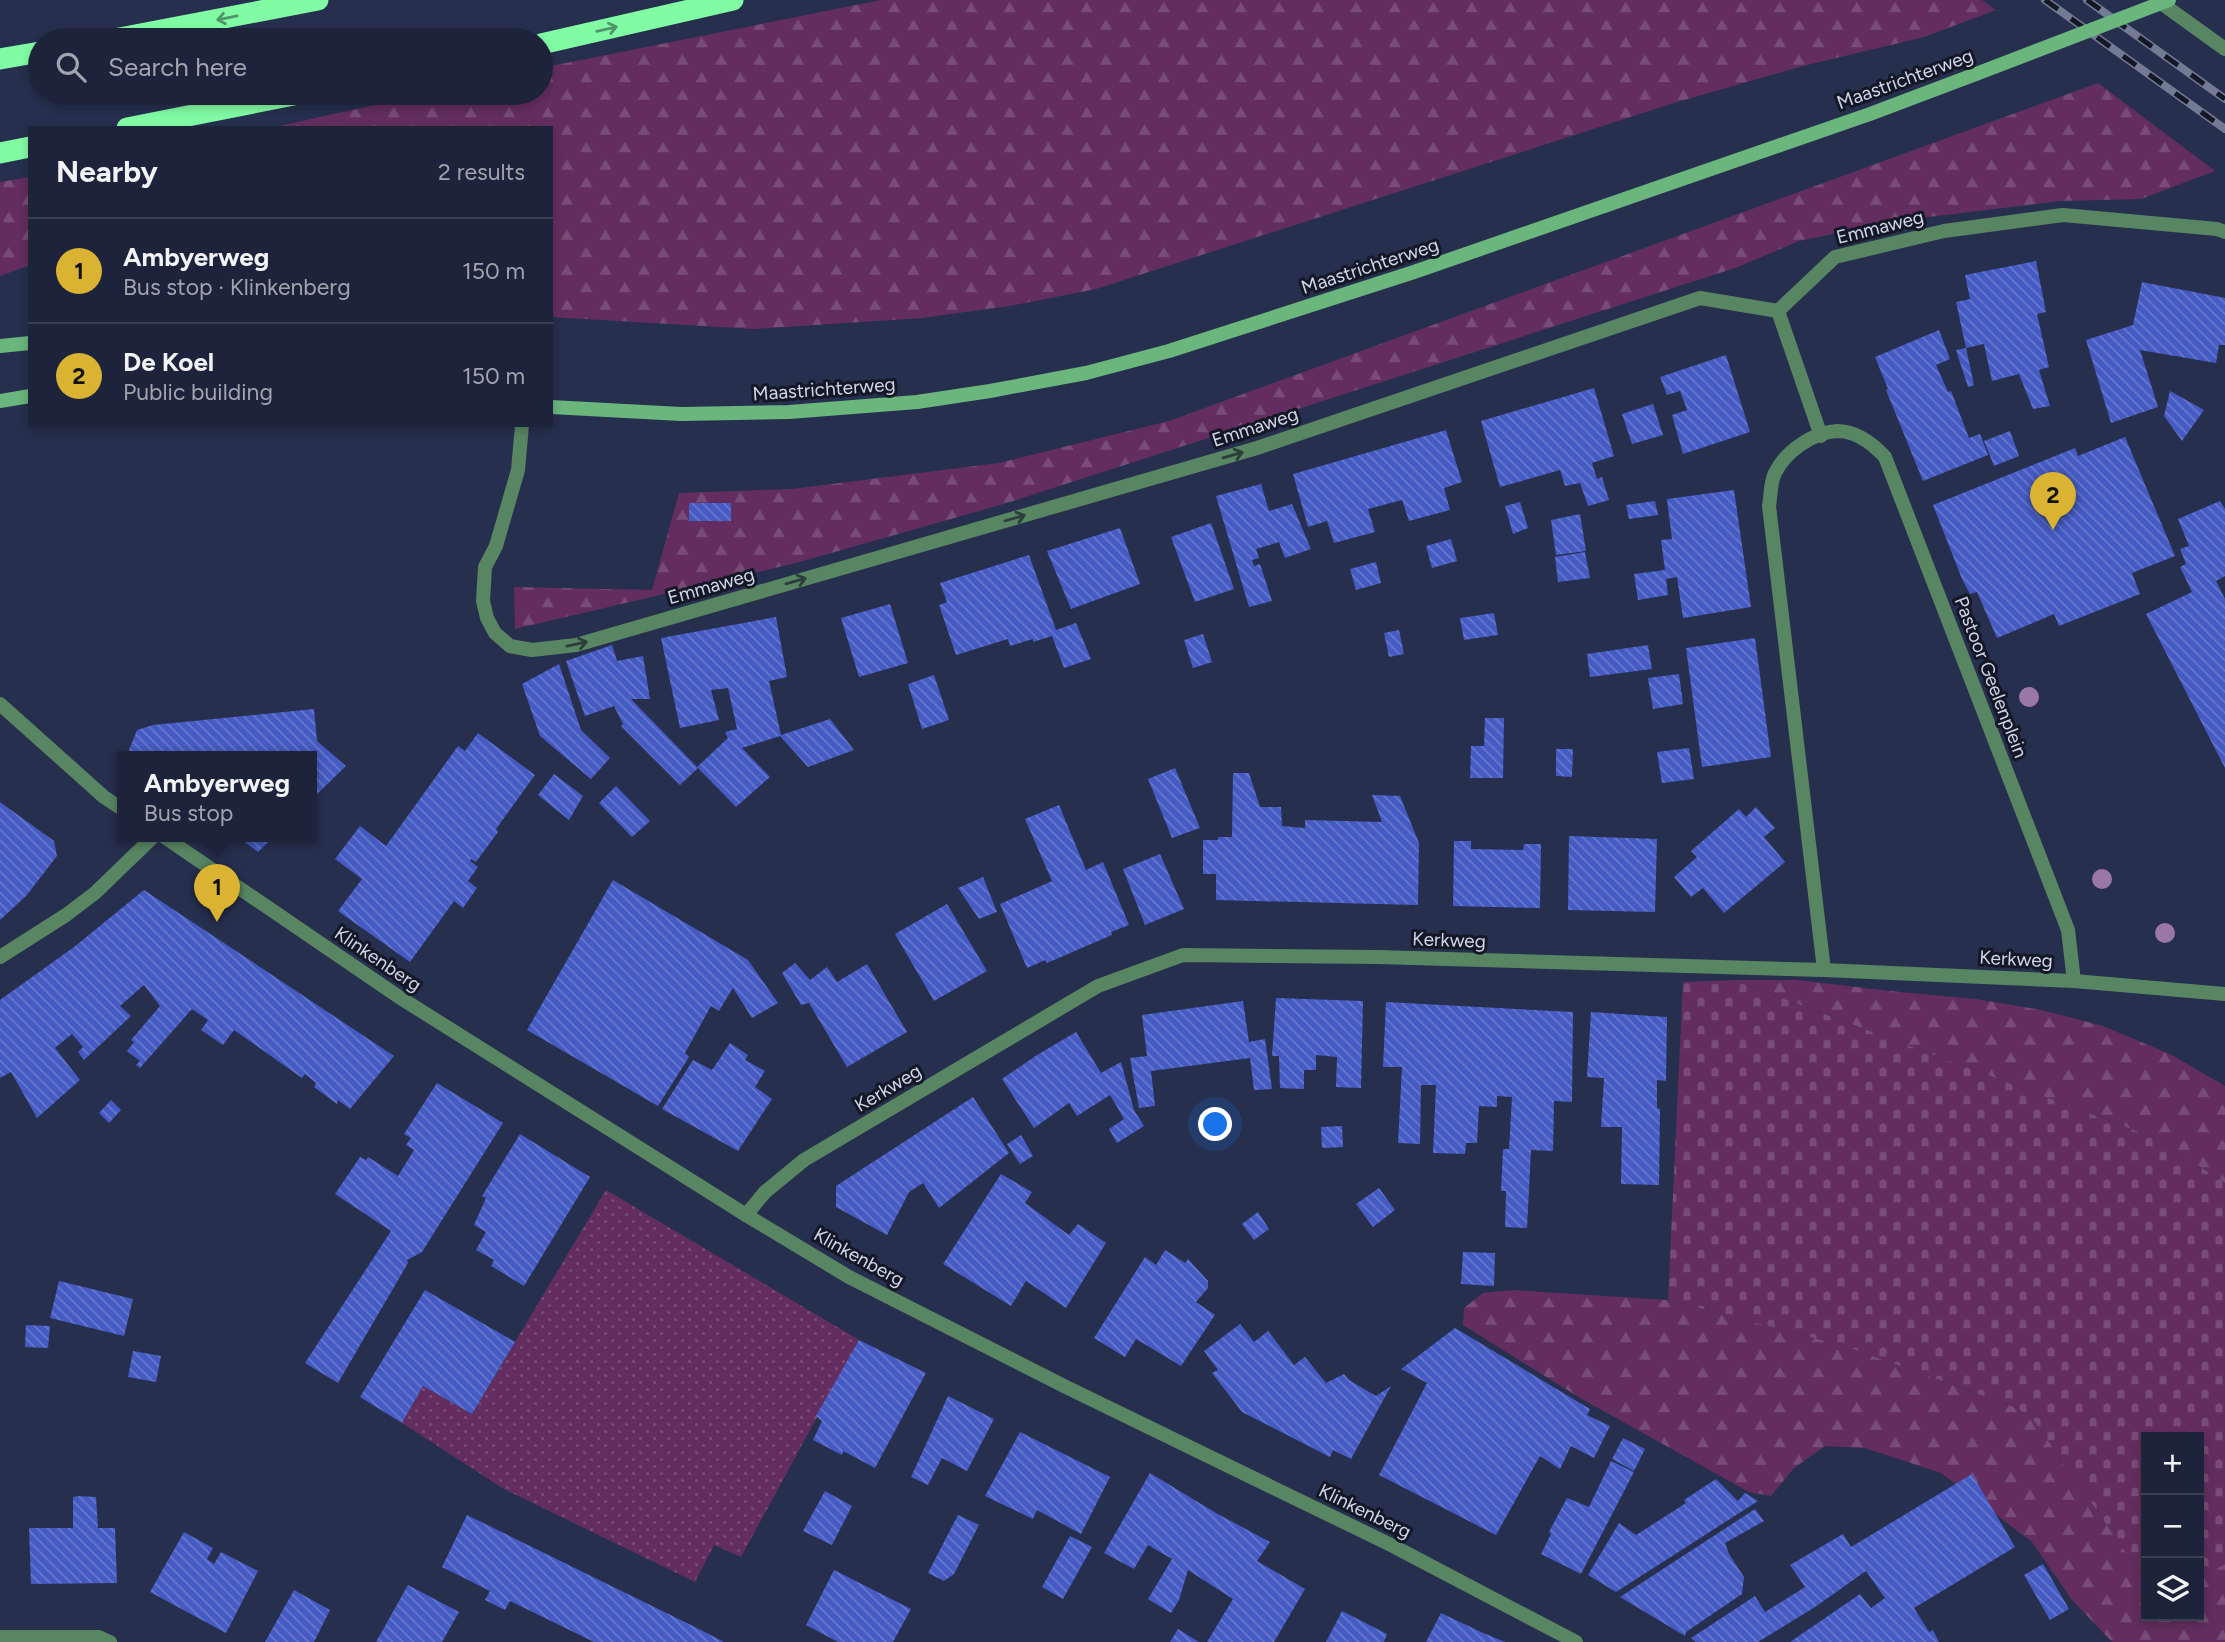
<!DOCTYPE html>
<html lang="en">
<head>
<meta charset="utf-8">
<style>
	:root { --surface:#1c233a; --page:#252b42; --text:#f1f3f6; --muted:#a0a4af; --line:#3a4054; --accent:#dab333 }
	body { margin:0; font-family:Figtree,sans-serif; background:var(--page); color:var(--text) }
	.controls { position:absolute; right:21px; bottom:21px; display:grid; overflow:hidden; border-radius:0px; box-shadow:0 4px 10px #0003 }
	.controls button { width:63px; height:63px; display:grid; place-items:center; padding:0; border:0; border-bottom:2px solid var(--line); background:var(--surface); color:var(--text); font:35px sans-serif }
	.you { position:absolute; left:1216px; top:1125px; width:24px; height:24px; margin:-18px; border:5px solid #fff; border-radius:50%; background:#1a73e8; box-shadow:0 0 0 10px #1a73e833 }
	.badge { display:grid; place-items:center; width:46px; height:46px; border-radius:50%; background:var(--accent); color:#111; font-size:23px; font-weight:700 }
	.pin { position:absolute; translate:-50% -58px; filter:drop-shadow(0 2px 4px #0008) }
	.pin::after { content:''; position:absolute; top:37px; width:24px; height:21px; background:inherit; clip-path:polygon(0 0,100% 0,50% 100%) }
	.popup { position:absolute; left:117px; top:751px; width:200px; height:91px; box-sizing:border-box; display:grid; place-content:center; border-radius:0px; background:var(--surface); filter:drop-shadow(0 2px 5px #0005); font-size:23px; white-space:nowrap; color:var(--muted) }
	.popup b { font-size:26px; color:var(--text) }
	.popup::after { content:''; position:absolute; left:50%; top:100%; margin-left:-14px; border:14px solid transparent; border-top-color:var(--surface) }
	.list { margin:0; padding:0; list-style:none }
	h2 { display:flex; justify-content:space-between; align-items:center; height:91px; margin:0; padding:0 28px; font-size:30px }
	h2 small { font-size:23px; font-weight:400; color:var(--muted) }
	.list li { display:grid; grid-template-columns:46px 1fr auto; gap:21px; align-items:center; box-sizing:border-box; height:105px; padding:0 28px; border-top:2px solid var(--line) }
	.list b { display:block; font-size:26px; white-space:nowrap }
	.list p { margin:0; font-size:23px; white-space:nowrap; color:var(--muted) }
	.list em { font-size:23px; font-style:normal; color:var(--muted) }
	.icon { flex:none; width:38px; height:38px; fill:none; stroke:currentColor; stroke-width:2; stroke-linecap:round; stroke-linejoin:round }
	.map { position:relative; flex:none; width:2225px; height:1642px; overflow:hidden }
	.search { position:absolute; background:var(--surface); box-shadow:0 4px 10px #0003; left:28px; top:28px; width:525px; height:77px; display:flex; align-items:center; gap:18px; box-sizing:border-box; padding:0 24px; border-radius:38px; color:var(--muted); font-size:26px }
	.panel { position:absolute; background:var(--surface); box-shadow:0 4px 10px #0003; left:28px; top:126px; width:525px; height:301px; border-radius:0px }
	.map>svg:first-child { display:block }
	.grass { fill:url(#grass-dots) }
	.forest { fill:url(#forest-firs) }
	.cemetery { fill:url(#cemetery-stones) }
	.building { fill:url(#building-back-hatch) }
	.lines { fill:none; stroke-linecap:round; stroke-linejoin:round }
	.minor { stroke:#588663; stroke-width:14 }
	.tertiary { stroke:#588663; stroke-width:14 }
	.secondary { stroke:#6ab67d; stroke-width:14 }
	.motorway { stroke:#82fca4; stroke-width:21 }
	.rail-casing { stroke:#737b94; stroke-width:8 }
	.rail { stroke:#141826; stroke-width:5; stroke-dasharray:16; stroke-linecap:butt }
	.secondary-bridge { stroke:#6ab67d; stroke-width:14 }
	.tree { fill:#9b77a8 }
	.oneway { stroke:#50956b }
	.oneway2 { stroke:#2c3e3b }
	.labels { text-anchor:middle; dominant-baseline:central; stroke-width:6; stroke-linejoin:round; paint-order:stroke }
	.street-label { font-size:19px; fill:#cfd6e9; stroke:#141826 }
</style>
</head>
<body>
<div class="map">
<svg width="2225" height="1642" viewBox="0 0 2225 1642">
	<defs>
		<pattern id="grass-dots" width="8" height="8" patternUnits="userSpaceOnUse" patternTransform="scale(1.75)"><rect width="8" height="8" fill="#632e5f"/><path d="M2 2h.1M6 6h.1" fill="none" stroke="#784c76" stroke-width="1.8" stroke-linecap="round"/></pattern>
		<pattern id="forest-firs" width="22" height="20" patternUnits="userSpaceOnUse" patternTransform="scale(1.75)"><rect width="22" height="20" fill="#632e5f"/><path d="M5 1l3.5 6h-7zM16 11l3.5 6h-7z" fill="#784c76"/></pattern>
		<pattern id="cemetery-stones" width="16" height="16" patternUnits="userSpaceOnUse" patternTransform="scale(1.75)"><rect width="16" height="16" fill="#632e5f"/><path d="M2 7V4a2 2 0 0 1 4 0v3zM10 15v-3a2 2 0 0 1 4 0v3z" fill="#784c76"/></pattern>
		<pattern id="building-back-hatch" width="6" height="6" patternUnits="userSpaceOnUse" patternTransform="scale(1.75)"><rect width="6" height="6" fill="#455bc3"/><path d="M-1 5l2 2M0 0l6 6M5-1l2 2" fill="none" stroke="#6779ce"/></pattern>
	</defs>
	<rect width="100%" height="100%" fill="#262f4e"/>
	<path class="grass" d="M606,1190l253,150 -118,217 -27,-12 -19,37 -191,-93 -102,-66 21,-37 49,28z"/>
	<g class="forest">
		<path d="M881,0h1101l14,10 -72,27 -121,29 -129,37 -578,186 -87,17 -87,12 -168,11 -203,-12v-189h-281l160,-35h111v-25z"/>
		<path d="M2098,83l117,88 -74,28 -80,2 -166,20 -96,20 -61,26 -731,236 -211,60 -281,66 -1,-42 138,3 27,-97 113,-4 207,-26 170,-42z"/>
		<path d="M30,177v88l-30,11v-94z"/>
		<path d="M1734,980h65l90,11 87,8 66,11 61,16 69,29 53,31v97l-70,-45z"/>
		<path d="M1513,1290l155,10 177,46 172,62 18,14 111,159v35h53v-39l26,-13v78h-113l-40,-42 -40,-58 -91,-69 -76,-25 -40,-2 -31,22 -23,28 -22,-4 -169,-94 -117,-73 1,-17 19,-15z"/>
	</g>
	<path class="cemetery" d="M1734,980l421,158 70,45v381l-26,13v-140h-53v144l-111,-159 -18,-14 -172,-62 -177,-46 15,-318z"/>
	<g class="building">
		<path d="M2036,261l10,51 -9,2 12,53 -10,3 11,36 -17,3 -14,-35 -27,7 -8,-37 -18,4 8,37 -6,2 -12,-37 10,-2 -10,-46 14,-3 -5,-24z"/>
		<path d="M2142,282l83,16v47h-6l-3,18 -76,-13 18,57 -47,16 -25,-83 47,-15z"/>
		<path d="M1939,330l11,29 -14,6 12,27 3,-1 18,47 11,-4 8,21 -65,26 -37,-91 2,-1 -13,-32z"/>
		<path d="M1726,355l24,77 -67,22 -11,-39 15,-5 -7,-19 -13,4 -7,-18z"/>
		<path d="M1594,388l20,68 -22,7 5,16 5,-2 7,23 -21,6 -8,-23 -15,3 -5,-16 -60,17 -19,-66z"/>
		<path d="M2170,391l34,19 -22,31 -18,-25z"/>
		<path d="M1653,404l10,31 -31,9 -10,-30z"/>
		<path d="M1446,430l16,52 -18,6 6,22 -41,11 -7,-21 -34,9 7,23 -41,11 -7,-22 -19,6 -15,-53z"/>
		<path d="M2010,431l9,25 -25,10 -10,-25z"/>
		<path d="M2125,437l50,119 -43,17 8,21 -81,32 -5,-12 -57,24 -20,-46 -7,2 -8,-15 -29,-74 142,-57 3,8z"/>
		<path d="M1261,484l8,27 23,-7 19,45 -26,9 -6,-16 -23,7 3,9 -7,2 2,6 6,-2 12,37 -23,6 -33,-111z"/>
		<path d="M1734,490l17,117 -68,11 -6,-41 -11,2 2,16 -30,5 -4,-26 31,-4 -4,-30 11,-1 -5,-40z"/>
		<path d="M1655,501l3,14 -29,4 -3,-14z"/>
		<path d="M2220,501l5,8v67l-9,5 9,18v169l-79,-154 46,-22 -12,-25 6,-3 -6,-15 9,-3 -11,-27z"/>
		<path d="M1520,502l8,26 -15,6 -8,-28z"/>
		<rect x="689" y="503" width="42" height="18"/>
		<path d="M1580,514l6,37 -30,4 -5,-35z"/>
		<path d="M1211,523l23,66 -39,13 -24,-65z"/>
		<path d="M1120,528l20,56 -69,25 -24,-58z"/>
		<path d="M1451,539l6,22 -25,7 -6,-22z"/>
		<path d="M1585,552l5,26 -32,4 -3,-25z"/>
		<path d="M1029,555l27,75 20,-7 15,36 -27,9 -12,-32 -19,6v-3l-23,7 -2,-7 -52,16 -17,-50 8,-3 -7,-19z"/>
		<path d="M1376,562l5,21 -25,7 -6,-21z"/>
		<path d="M890,604l18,59 -49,14 -18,-59z"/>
		<path d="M1494,613l4,22 -34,5 -4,-22z"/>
		<path d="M776,617l11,60 -18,4 12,54 49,-16 24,31 -46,17 -28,-31 -38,12 28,29 -34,30 -39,-40 31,-29 -3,-6 12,-3 -9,-41 -17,2 8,30 -39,8 -19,-90z"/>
		<path d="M1399,630l5,24 -15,3 -5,-24z"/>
		<path d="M1203,634l9,28 -19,6 -9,-28z"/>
		<path d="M1755,638l16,119 -69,10 -16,-119z"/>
		<path d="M612,645l5,16 26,-5 7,43h-19l67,69 -18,17 -59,-59 2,-2 -9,-18 -29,10 -19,-55z"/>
		<path d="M1648,645l4,24 -62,8 -3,-23z"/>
		<path d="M559,664l22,66 29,28 -19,21 -51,-43 -18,-52z"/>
		<path d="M1679,674l4,30 -30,5 -5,-31z"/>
		<path d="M934,675l15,45 -27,9 -14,-45z"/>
		<path d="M314,709l3,32 29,25 -34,33v-43h-180l-3,-6 8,-20 16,-5z"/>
		<path d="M1485,718h19l-1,60h-33l1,-32h13z"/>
		<path d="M478,733l57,42 -39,54 2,3 -22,30 -5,-3 -1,2 8,6 -10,14 9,7 -14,20 -9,-7 -44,61 -72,-51 24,-32 -27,-20 25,-33 26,20 72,-100 7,5z"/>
		<path d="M1689,748l5,31 -32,4 -5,-31z"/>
		<path d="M1556,749h17l-1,28 -16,-1z"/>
		<path d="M1175,768l25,60 -28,10 -24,-59z"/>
		<path d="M1233,773h16l11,34h21l1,19 23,2v-8l77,2 -10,-27 28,1 19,47 -1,62 -202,-5v-26h-13v-34h15v-3h14z"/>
		<path d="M554,774l29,22 -14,24 -31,-25z"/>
		<path d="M616,786l34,35 -18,16 -33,-34z"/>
		<path d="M0,802l54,39 3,15 -31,40 -26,24z"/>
		<path d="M1059,805l27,65 17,-8 26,63 -18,7 1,3 -65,28 -2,-3 -18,8 -27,-64 52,-23 -27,-62z"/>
		<path d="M1756,807l19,21 -11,9 21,25 -61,51 -21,-25 -12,9 -17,-20 23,-20 -6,-6 48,-42 7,8z"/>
		<path d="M237,836h37l-16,16z"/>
		<path d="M1569,836l88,3 -2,73 -87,-2z"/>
		<path d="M1454,841h17v8l52,1 1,-6h17l-1,64 -87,-2z"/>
		<path d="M1160,854l24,55 -39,16 -22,-56z"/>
		<path d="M983,877l14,35 -18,7 -21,-31z"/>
		<path d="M613,880l135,80 30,43 -26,15 -19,-30 -14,23 -8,-5 -26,47 4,4 -31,49 -131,-76z"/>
		<path d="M144,890l250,166 -44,53 -12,-9 -1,4 -23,-17 2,-4 -11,-9 -3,4 -68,-48 -11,15 -22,-15 7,-10 -16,-11 -52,59 -4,-3 4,-4 -13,-10 7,-9 -3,-2 29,-34 -16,-21 -24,21 11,10 -47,44 -6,-8 5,-5 -11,-13 -17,14 25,32 -43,38 -26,-46 -11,6v-78l74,-53z"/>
		<path d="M947,904l40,67 -53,30 -39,-67z"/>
		<path d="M795,963l15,17 17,-13 10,15 30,-18 40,68 -60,35 -38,-64 -8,2 -19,-32z"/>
		<path d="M1276,998l87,3 -2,87 -25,-1 1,-30 -21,-2v15h-12v19l-24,-1 -1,-32h-7z"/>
		<path d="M1243,1001l6,41 16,-3 7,50 -18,1 -4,-32 -99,13 4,35 -16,2 -9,-50 17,-2 -5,-41z"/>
		<path d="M1386,1002l187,10 -1,90 -18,-1 -1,50 -22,-1 -4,78 -22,-1 1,-36h-5l2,-42h6l3,-52 -15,-1v11l-18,-1 -2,37h-11l-1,11 -32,-1 3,-68h-15l-1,59 -22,-1 4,-76h-19z"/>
		<path d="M1591,1012l76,5 -1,64 -9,-1v28l3,1 -1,76 -38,-1 1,-57h-21l3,-49 -17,-1z"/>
		<path d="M1076,1032l25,41 20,-11 13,48 10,16 -27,17 -8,-14 15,-10 -14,-24 -33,21 -8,-13 -35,25 -32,-49 35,-24z"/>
		<path d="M730,1043l18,12 -3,5 20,11 -10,16 17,12 -34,52 -76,-42 31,-49 19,10z"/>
		<path d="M437,1083l66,40 -81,129 -15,8 1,3 -70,120 -33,-20 86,-132 -56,-37 25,-37 6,3 2,-3 30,19 16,-26 -8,-5 5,-7 -7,-4z"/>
		<path d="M973,1097l36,56 -70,55 -16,-25 -14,9 -22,43 -51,-28v-21z"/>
		<path d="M111,1100l10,10 -12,13 -10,-10z"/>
		<path d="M1342,1126l1,21 -21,1 -1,-21z"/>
		<path d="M520,1134l70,43 -66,109 -33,-20 3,-6 -18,-10 10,-18 -12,-7 12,-27 -4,-2z"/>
		<path d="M1021,1135l12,21 -13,8 -13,-20z"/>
		<path d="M1001,1174l31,18 -7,11 44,32 9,-11 28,19 -40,65 -40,-27 -15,25 -68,-42z"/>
		<path d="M1379,1188l16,22 -22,17 -17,-23z"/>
		<path d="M1258,1212l11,17 -15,11 -12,-16z"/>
		<path d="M1165,1250l20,13 3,-4 20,22v7l-12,14 19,13 -34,51 -45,-27 -11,18 -31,-19 51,-81 11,8z"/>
		<path d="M1463,1252l32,1 -1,33 -33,-2z"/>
		<path d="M59,1281l74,18 -9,37 -74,-18z"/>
		<path d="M425,1290l90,52 -43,72 -49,-28 -21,37 -42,-26z"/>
		<path d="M1240,1324l14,18 14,-11 26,34 11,-8 21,26 18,-9 5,6 27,16 15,-10 -40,73 -18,-9 -3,7 -88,-45 -30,-39 6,-3 -14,-19z"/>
		<path d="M26,1325l24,1 -2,22 -23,-1z"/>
		<path d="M1455,1328l135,81 -3,6 23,11 -16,32 -23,-12 -11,23 -20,-13 -44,79 -117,-60 48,-92 -26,-14z"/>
		<path d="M859,1340l67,33 -51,95 -32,-17 -1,4 -2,-1 -27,-14 9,-19 -6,-5z"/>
		<path d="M133,1351l28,5 -5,26 -28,-5z"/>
		<path d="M948,1396l46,23 -27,52 -25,-13 -14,27 -17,-8z"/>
		<path d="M1020,1432l90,45 -29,57 -44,-24 -4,9 -48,-23z"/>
		<path d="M1623,1438l22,11 -11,22 -22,-12z"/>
		<path d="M1611,1461l23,11 -53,102 -40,-20 10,-20 -2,-2 18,-34 22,9z"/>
		<path d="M1150,1473l66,40 54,29 -13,19 48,28 -31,53h-67l26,-43 -45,-29 -9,30 -8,13 -23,-14 24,-40 -24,-14 -14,24 -30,-16z"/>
		<path d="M1972,1474l43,73 -101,61 15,24 4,-2 6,12h-149l70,-48 11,14 14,-10 -19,-27 -51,36 -57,35h-62l-5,-4 64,-42 10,16 40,-25 -15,-22 53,-31 8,13z"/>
		<path d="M1716,1479l22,22 7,-8 13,8 -142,91 -28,-17 31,-52 17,12 50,-32 -2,-3z"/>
		<path d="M825,1491l27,15 -20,39 -29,-14z"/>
		<path d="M79,1496l17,1 2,31h17l2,55 -86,1 -2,-56h44v-31z"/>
		<path d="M1755,1509l9,12 -39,22 4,11 15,23 -2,17 -56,38 -1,4 -65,-39z"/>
		<path d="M467,1515l228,112 29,15h-130l-84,-41 -5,9 -20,-10 5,-9 -48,-24z"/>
		<path d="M958,1515l21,10 -25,49 -10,7 -16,-8z"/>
		<path d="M184,1532l29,16 -6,11 7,5 7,-12 37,19 -32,62 -76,-41z"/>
		<path d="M1070,1536l22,11 -29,52 -21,-12z"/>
		<path d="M2043,1564l26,45 -19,11 -26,-45z"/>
		<path d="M834,1570l77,39 -18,33h-55l-32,-17z"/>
		<path d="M408,1585l51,27 -17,30h-66z"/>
		<path d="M294,1590l36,20 -16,32h-49z"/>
		<path d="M1342,1611l45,23 -3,8h-58z"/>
		<path d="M1441,1613l40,19 24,10h-79z"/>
		<path d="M1178,1629l21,13h-29z"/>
	</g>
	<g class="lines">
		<g class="minor">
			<path d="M2157,0l68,49"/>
			<path d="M1778,311l57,-54 109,-26 119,-16 154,14 8,3"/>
			<path d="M1778,311l43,125"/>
			<path d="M522,425l-4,45 -22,76 -11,21 -2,34 4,17 8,15 15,13 22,4 44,-5 681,-197 443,-150 78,13"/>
			<path d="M0,957l66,-42 29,-22 59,-57"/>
			<path d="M1824,970l-55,-464c2,-10 1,-23 6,-33 10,-21 38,-41 62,-42 19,0 36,13 48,26l183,473 6,51"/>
			<path d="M746,1215l19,-23 39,-32 294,-174 85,-31 194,2 447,13 250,11 151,13"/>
			<path d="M0,1637h99l11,5"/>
		</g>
		<g class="tertiary">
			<path d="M0,704l104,93 18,12"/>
			<path d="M163,836l236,161 347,218 103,62 215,109 327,159 185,97"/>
		</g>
		<g class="secondary">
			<path d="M0,346l30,-3"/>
			<path d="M0,401l30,-5"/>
			<path d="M551,407l130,7 108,-2 128,-10 73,-11 96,-18 83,-22 245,-79 456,-158 106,-40"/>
		</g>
		<g class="motorway">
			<path d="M109,40l209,-40"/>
			<path d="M541,44l192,-44"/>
			<path d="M0,59l40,-7"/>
			<path d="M127,128l177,-35"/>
			<path d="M0,153l30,-6"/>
		</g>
		<defs>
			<g id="rail">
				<path d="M2045,0l180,129"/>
				<path d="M2087,0l138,99"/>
			</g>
		</defs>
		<use href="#rail" class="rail-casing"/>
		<use href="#rail" class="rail"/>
		<path class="secondary-bridge" d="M1976,74l193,-74"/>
	</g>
	<g class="tree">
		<circle cx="2029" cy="697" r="10"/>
		<circle cx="2102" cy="879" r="10"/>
		<circle cx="2165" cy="933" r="10"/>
	</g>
	<defs><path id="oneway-shaft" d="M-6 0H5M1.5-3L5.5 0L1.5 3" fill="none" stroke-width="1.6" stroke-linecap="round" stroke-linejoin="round" transform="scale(1.75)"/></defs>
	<g class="oneway">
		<use href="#oneway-shaft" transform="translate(227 18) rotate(169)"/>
		<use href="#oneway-shaft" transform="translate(607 29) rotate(-13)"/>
	</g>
	<g class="oneway2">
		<use href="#oneway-shaft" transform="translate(1233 455) rotate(-16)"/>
		<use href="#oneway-shaft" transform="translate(1015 518) rotate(-16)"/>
		<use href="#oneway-shaft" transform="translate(796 581) rotate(-16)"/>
		<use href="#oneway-shaft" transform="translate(577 644) rotate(-12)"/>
	</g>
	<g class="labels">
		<g class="street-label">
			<text transform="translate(1905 79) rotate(-20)">Maastrichterweg</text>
			<text transform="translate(1880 227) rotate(-14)">Emmaweg</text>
			<text transform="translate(1370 266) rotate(-18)">Maastrichterweg</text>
			<text transform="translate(824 389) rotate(-4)">Maastrichterweg</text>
			<text transform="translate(1255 427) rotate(-18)">Emmaweg</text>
			<text transform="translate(711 586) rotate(-16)">Emmaweg</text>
			<text transform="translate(1991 677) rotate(69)">Pastoor Geelenplein</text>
			<text transform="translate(1449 940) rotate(2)">Kerkweg</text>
			<text transform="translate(378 959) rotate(34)">Klinkenberg</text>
			<text transform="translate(2016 959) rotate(3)">Kerkweg</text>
			<text transform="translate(888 1088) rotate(-31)">Kerkweg</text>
			<text transform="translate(859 1257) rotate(29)">Klinkenberg</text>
			<text transform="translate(1365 1511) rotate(26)">Klinkenberg</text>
		</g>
	</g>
</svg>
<div class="controls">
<button>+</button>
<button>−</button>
<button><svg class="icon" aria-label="layers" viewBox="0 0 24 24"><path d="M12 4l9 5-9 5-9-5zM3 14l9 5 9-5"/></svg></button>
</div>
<div class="you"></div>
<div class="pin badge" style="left:217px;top:922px">1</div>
<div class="popup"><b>Ambyerweg</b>Bus stop</div>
<div class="pin badge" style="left:2053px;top:530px">2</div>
<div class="search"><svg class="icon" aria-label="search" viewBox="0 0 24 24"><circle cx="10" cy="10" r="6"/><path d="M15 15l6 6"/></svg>Search here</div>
<section class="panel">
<h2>Nearby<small>2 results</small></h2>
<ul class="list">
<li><span class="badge">1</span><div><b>Ambyerweg</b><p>Bus stop · Klinkenberg</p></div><em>150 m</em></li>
<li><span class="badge">2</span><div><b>De Koel</b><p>Public building</p></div><em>150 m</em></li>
</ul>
</section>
</div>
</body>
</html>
